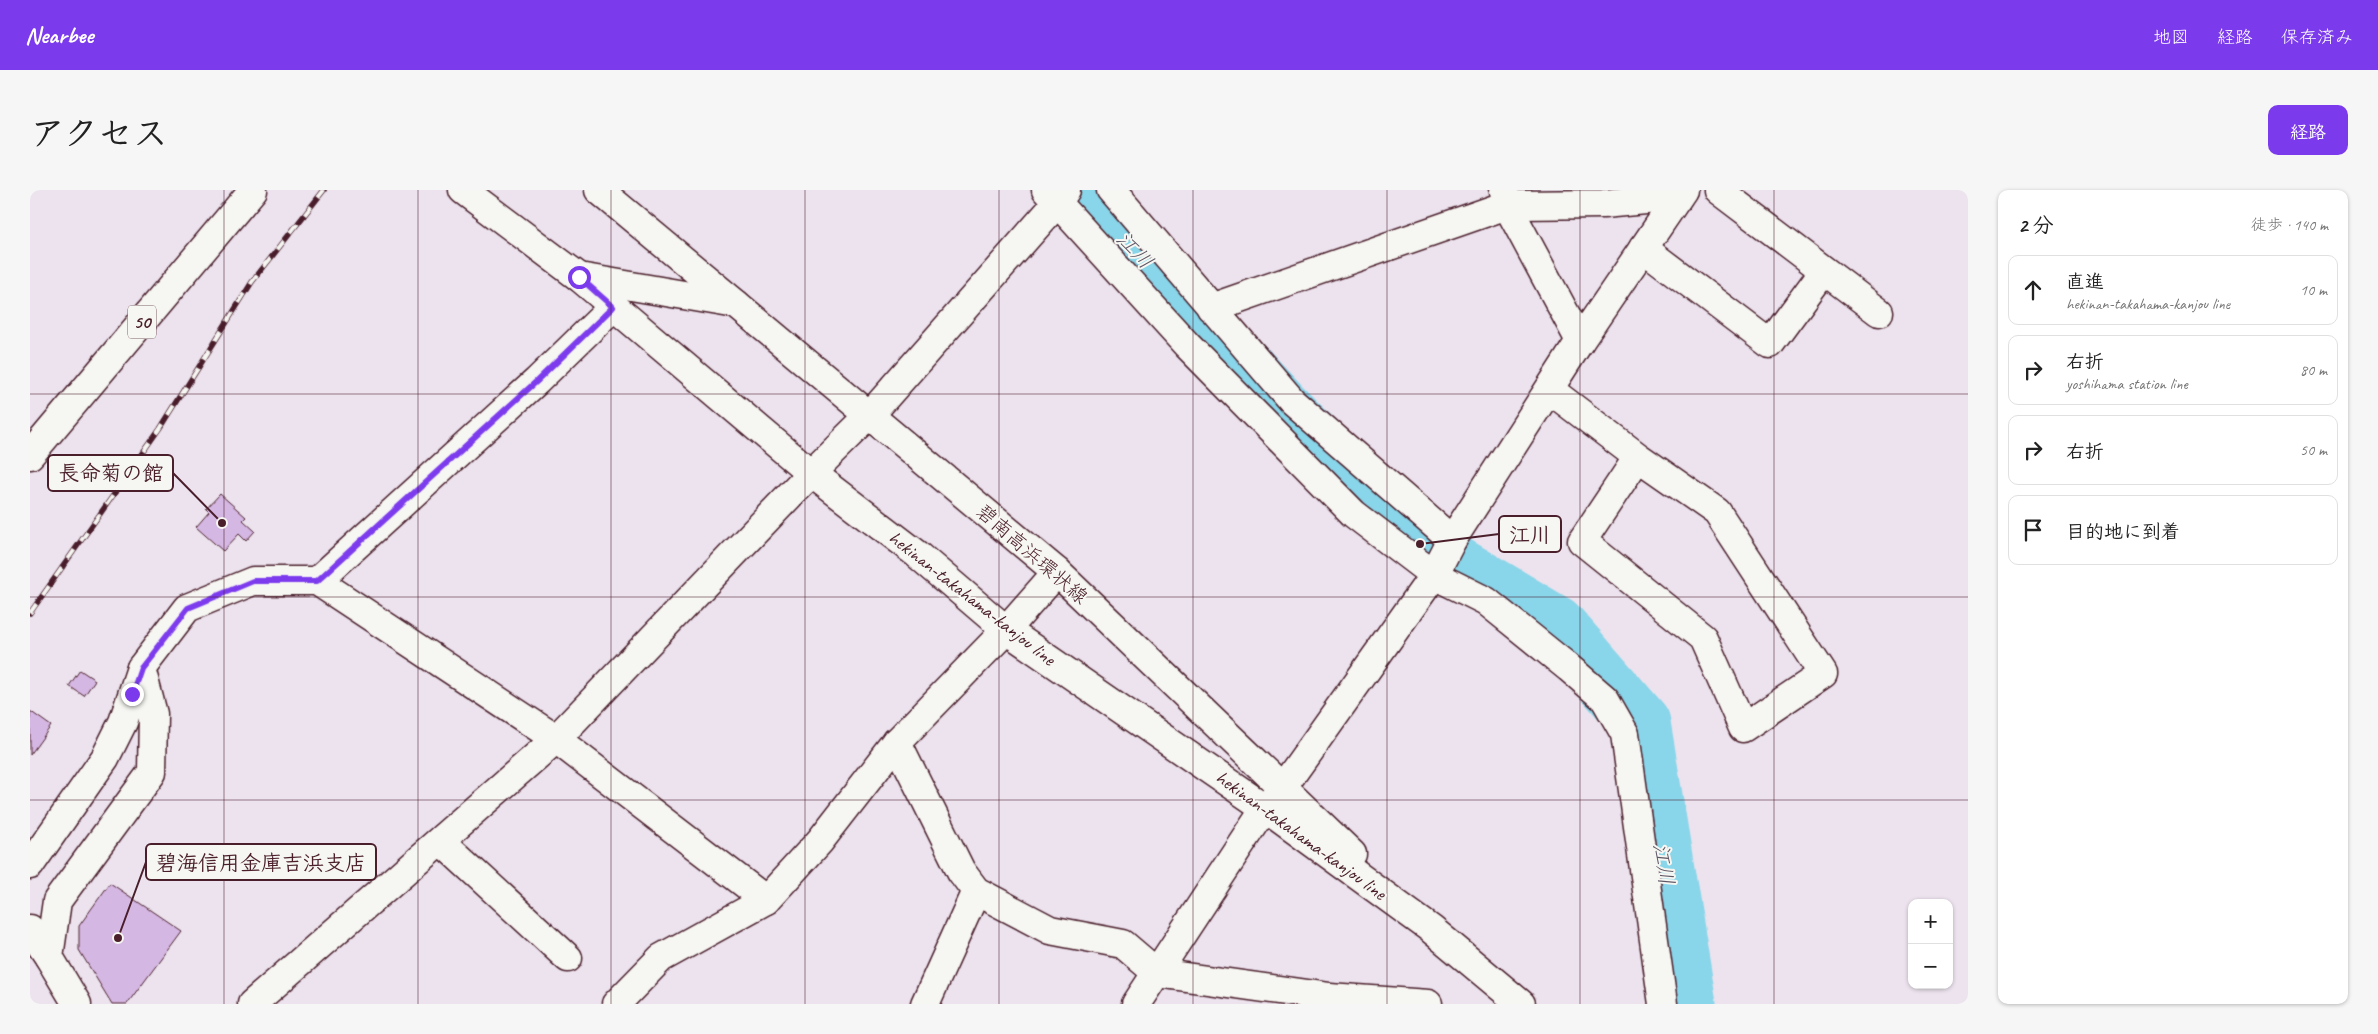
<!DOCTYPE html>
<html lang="ja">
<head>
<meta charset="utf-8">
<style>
	:root { --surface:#fff; --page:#f6f6f6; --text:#222; --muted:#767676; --line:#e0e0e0; --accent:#7c3aed }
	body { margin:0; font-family:Caveat,"Klee One",sans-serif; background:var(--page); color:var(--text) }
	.controls { position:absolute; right:15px; bottom:15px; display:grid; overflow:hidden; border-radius:10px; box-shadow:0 1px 4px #0004 }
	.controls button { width:45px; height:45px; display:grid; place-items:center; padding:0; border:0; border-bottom:1px solid var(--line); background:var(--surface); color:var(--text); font:25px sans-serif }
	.stop { position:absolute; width:15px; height:15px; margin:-11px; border:4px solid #7c3aed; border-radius:50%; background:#fff }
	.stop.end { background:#7c3aed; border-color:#fff; box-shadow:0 1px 5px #0008 }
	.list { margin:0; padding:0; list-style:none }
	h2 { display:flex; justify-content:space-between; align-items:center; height:65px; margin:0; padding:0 20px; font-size:21px }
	h2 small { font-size:16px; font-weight:400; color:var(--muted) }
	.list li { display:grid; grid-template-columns:32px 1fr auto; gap:15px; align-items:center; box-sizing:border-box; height:70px; margin:0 10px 10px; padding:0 10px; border:1px solid var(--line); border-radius:10px }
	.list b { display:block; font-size:19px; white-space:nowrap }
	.list p { margin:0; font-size:16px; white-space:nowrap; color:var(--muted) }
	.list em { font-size:16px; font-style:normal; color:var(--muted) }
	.icon { flex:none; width:28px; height:28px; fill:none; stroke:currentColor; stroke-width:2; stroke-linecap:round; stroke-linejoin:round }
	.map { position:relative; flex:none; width:1938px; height:814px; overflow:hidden; border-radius:10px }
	header { display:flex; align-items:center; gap:30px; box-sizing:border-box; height:70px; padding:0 25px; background:var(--accent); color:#fff }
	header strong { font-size:24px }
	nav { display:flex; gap:28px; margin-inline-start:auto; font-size:18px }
	.intro { display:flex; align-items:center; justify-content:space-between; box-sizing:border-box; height:120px; padding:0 30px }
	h1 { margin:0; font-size:35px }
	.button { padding:12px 22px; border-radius:10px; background:var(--accent); color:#fff; font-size:18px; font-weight:700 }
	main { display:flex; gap:30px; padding:0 30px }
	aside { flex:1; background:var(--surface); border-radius:10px; box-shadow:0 1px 4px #0004 }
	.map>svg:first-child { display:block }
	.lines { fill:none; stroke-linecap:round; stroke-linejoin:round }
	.river { stroke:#89d5e9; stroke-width:59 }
	.building { fill:#d5b7e3; stroke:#4a1f2b }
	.minor-casing { stroke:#4a1f2b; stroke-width:31 }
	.major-casing { stroke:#4a1f2b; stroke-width:31 }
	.minor { stroke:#f6f6f2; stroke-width:28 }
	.major { stroke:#f6f6f2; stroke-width:28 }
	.rail-casing { stroke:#4a1f2b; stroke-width:5.5 }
	.rail { stroke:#f6f6f2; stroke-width:4; stroke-dasharray:11; stroke-linecap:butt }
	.route { stroke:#7c3aed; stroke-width:6 }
	.grid { fill:none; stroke:#4a1f2b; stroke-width:1; stroke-opacity:0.55 }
	.labels { text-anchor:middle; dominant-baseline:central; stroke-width:4; stroke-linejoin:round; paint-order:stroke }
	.shield { fill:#f6f6f2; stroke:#7e6067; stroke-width:1 }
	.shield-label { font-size:19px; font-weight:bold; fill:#4a1f2b }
	.street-label { font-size:20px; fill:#4a1f2b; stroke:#f6f6f2 }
	.water-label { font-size:21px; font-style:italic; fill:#5d5664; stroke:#f6f6f2 }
	.leader { fill:none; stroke:#4a1f2b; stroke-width:2 }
	.callout-dot { fill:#4a1f2b; stroke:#f6f6f2; stroke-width:2 }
	.callout { fill:#f6f6f2; stroke:#4a1f2b; stroke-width:2 }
	.callout-label { font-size:21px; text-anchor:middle; font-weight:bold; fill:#4a1f2b }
</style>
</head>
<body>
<header>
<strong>Nearbee</strong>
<nav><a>地図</a><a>経路</a><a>保存済み</a></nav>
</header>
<div class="intro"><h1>アクセス</h1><a class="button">経路</a></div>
<main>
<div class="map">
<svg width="1938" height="814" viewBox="0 0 1938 814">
	<rect width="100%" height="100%" fill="#ece3ee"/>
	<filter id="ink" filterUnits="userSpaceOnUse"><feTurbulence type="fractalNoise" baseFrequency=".02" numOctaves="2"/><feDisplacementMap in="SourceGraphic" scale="10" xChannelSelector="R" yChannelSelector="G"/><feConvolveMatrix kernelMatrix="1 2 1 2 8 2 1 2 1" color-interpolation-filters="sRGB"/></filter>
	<g filter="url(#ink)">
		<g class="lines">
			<path class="river" d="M1049,0l203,217 138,137 136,81 85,98 46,281"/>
		</g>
		<g class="building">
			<path d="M190,304l26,23 -3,3 12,11 -9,10 -7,-7 -16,17 -27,-24 13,-15 -3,-3z"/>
			<path d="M50,480l15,10 -11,16 -15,-10z"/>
			<path d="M0,521l21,15 -21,29z"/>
			<path d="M80,693l71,48 -54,73h-15l-33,-54v-24z"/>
		</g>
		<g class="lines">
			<defs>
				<g id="minor">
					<path d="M569,0l137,114"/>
					<path d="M1016,0l141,155 167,169 80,61 52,26 83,67 36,31 20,35 38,270"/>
					<path d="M1081,0l181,211 160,139"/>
					<path d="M1688,0l161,122"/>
					<path d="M1474,1l3,14 73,136"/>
					<path d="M1613,58l127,96 53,-72"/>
					<path d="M1181,118l296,-103 96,-1 75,-7"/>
					<path d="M1520,200l88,67 79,55 106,162 -80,54 -40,-90 -121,-97 56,-84"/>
					<path d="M867,552l64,129 15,20 74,39 73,14 34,29 172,24 99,7"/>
					<path d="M411,651l127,117"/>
					<path d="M0,675l75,-107 18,-36 18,-54"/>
					<path d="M0,739l19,28"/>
					<path d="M47,814l-28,-47 8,-56 95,-129 1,-58 -12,-46 46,-60 66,-27h64l239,158 210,161"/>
					<path d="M222,814l304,-265 255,-266 58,-57 188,-213 9,-13"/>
					<path d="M586,814l45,-46 105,-58 54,-59 77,-99 109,-112 51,-58"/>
					<path d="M895,814l51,-113"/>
					<path d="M1106,814l129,-196 18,-21 151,-212 18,-35 128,-199 103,-151"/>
				</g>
				<g id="major">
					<path d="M433,0l116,87 232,196 106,81 89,76 259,178 166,121 90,75"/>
					<path d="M549,87l157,27 321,268 295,282"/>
					<path d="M0,265l223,-265"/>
					<path d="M287,391l220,-200 76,-74"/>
				</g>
			</defs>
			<use href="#minor" class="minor-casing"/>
			<use href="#major" class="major-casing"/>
			<use href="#minor" class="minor"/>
			<use href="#major" class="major"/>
			<defs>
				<path id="rail" d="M0,423l130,-184 92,-147 72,-92"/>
			</defs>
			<use href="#rail" class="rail-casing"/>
			<use href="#rail" class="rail"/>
		</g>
	</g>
	<g class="lines" filter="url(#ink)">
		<path class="route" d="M102,504l9,-26 47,-60 65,-27h64l220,-200 76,-74 -34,-30"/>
	</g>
	<path class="grid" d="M194,0v814M388,0v814M581,0v814M775,0v814M969,0v814M1163,0v814M1357,0v814M1550,0v814M1744,0v814M0,204h1938M0,407h1938M0,610h1938"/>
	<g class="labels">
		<rect class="shield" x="98" y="115.5" width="28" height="33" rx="4"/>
		<g class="shield-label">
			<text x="112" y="132">50</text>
		</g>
		<g class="street-label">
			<text transform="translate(1002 364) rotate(41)">碧南高浜環状線</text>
			<text transform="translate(942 408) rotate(38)">hekinan-takahama-kanjou line</text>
			<text transform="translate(1271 645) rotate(36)">hekinan-takahama-kanjou line</text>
		</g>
		<g class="water-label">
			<text transform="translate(1105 60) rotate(47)">江川</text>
			<text transform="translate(1634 674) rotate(81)">江川</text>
		</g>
	</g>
	<path class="leader" d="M192 333L143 283M1390 354L1469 344M88 748L116 672"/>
	<g class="callout-dot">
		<circle cx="192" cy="333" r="5"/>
		<circle cx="1390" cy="354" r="5"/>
		<circle cx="88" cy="748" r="5"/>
	</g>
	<g class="callout">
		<rect x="18" y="265" width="125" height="36" rx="5"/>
		<rect x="1469" y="326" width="62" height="36" rx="5"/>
		<rect x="116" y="654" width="230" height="36" rx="5"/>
	</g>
	<g class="callout-label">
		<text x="81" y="290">長命菊の館</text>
		<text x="1500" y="352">江川</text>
		<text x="231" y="680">碧海信用金庫吉浜支店</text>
	</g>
</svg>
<div class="controls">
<button>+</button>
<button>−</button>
</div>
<div class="stop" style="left:549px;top:87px"></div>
<div class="stop end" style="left:102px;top:504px"></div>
</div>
<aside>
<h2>2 分<small>徒歩 · 140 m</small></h2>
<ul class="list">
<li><svg class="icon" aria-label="ahead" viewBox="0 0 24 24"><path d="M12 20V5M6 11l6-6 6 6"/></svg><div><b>直進</b><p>hekinan-takahama-kanjou line</p></div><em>10 m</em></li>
<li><svg class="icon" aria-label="right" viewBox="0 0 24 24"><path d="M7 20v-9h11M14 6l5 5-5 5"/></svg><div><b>右折</b><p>yoshihama station line</p></div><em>80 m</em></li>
<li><svg class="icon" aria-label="right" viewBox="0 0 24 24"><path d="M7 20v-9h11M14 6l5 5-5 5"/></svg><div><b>右折</b></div><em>50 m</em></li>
<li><svg class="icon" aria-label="arrive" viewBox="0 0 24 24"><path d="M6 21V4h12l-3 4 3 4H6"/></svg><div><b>目的地に到着</b></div></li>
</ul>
</aside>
</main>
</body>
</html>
